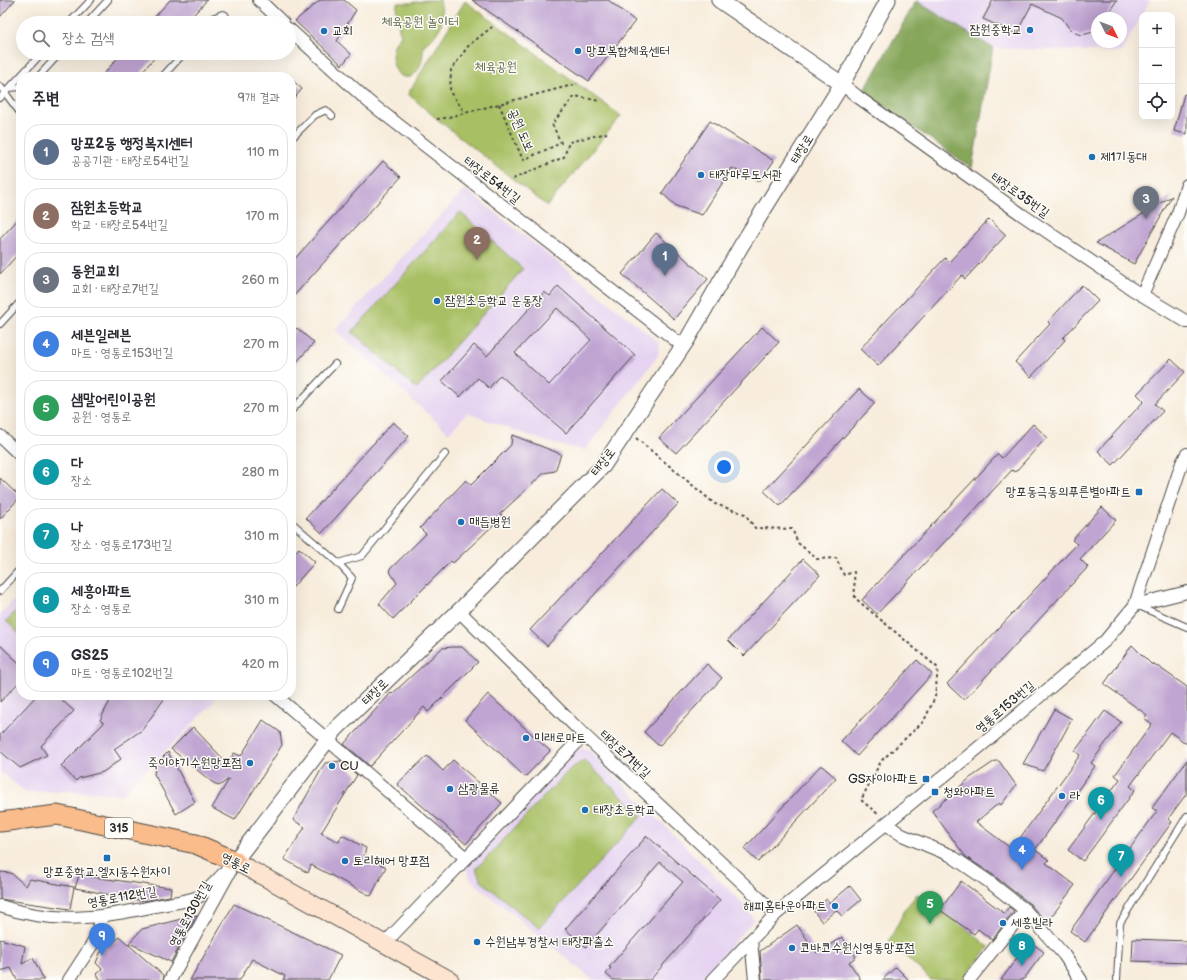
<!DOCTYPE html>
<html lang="ko">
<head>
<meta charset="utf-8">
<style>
	:root { --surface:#fff; --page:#f7f7f7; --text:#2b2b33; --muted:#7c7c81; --line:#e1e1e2; --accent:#2563eb }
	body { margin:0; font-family:"Balsamiq Sans","Poor Story",sans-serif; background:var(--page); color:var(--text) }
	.controls { position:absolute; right:12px; top:12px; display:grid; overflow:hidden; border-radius:8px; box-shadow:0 4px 16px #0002 }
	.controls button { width:36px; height:36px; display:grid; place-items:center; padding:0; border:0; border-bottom:1px solid var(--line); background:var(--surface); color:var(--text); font:20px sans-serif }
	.compass { position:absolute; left:1091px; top:12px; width:36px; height:36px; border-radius:50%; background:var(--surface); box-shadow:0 4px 16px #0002; rotate:132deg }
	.you { position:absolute; left:724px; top:467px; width:14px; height:14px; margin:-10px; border:3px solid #fff; border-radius:50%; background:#1a73e8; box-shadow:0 0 0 6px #1a73e833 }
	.badge { display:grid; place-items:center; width:26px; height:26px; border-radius:50%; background:var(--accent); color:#fff; font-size:13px; font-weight:700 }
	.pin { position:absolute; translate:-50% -33px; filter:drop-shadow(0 1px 2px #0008) }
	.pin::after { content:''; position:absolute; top:21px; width:14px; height:12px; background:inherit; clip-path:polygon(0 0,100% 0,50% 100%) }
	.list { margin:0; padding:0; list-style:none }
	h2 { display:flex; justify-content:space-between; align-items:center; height:52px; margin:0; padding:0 16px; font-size:17px }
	h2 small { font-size:13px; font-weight:400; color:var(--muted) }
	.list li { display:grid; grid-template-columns:26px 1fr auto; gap:12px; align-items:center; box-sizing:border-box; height:56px; margin:0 8px 8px; padding:0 8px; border:1px solid var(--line); border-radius:16px }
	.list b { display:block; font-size:15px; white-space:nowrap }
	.list p { margin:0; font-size:13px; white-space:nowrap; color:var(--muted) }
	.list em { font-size:13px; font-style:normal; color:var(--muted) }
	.icon { flex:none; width:22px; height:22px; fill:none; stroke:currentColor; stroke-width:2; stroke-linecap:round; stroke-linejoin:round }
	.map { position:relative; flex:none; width:1187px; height:980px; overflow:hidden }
	.search { position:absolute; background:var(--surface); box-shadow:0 4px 16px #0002; left:16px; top:16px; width:280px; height:44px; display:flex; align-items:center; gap:10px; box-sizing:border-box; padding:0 14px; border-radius:22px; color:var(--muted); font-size:15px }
	.panel { position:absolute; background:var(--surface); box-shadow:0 4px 16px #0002; left:16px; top:72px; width:280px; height:628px; border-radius:16px }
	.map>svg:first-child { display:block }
	.built { fill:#e5d3f1; fill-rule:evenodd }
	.green { fill:#a8bf64; stroke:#6a7548 }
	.forest { fill:#86a65a; stroke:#586842 }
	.building { fill:#c0a4d2; fill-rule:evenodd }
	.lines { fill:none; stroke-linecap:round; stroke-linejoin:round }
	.service-casing { stroke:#4a4846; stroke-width:8 }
	.minor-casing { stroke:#4a4846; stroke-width:14 }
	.tertiary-casing { stroke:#4a4846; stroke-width:17 }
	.secondary-casing { stroke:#4a4846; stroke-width:19 }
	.primary-casing { stroke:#4a4846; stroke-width:21 }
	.path { stroke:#4a4846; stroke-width:2; stroke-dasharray:3 3; stroke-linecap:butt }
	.service { stroke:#fff; stroke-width:6 }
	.minor { stroke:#fff; stroke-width:12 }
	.tertiary { stroke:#fff; stroke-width:15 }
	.secondary { stroke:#fde4d0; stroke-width:17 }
	.primary { stroke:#f9bc8a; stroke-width:19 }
	.poi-dot { fill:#1f6fb2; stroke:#fdfcf7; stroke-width:1.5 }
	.labels { text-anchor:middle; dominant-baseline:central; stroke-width:3; stroke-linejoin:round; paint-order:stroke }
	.shield { fill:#fdfcf7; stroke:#6a6a68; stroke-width:1 }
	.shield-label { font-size:12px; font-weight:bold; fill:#2b2b2b }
	.park-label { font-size:13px; fill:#575f3f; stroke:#fdfcf7 }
	.poi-label { font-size:13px; fill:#2b2b2b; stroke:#fdfcf7; text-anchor:start }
	.street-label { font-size:13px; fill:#2b2b2b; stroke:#fdfcf7 }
</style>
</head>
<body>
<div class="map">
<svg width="1187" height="980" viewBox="0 0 1187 980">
	<rect width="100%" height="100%" fill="#fdfcf7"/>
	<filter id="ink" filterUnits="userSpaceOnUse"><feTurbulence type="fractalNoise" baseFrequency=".025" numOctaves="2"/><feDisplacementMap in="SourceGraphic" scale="8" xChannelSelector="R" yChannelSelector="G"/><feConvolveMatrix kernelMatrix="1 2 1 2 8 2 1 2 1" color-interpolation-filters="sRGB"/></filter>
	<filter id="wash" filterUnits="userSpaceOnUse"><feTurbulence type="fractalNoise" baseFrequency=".012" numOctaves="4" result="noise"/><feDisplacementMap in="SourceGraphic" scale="16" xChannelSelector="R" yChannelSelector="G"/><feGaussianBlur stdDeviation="0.9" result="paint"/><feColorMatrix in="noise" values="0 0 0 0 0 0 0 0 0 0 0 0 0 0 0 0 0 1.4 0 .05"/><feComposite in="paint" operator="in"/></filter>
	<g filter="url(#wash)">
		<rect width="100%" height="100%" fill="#f8eddd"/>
		<g class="built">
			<path d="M917,0h233l-29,52 -128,-4 -77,-47zM1097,18h24v24h-24z"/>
			<path d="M465,189l195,154 -2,13 -73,94 -35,-7 -83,-30 -18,20 -114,-103z"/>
			<path d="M21,593v102h196l-5,9 -89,90 -54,-3 -43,1 -26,-20v-157z"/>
			<path d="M578,748l12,3 157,157 7,12 -54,60h-107l-122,-100 -5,-11z"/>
		</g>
		<g class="green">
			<path d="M426,0h14c5,23 2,31 -16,45 -2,13 -1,25 -14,32 -15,3 -20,-17 -17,-28 1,-6 5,-10 8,-14 -4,-13 -6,-18 -4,-32h14z"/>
			<path d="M465,1l156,115 -74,90 -110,-87 -29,-25z"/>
			<path d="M460,212l63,57 -106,120 -65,-57z"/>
			<path d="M21,606v29l-15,-14z"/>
			<path d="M584,760l58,56 -103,112 -58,-47 -5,-12 94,-100z"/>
			<path d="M917,894l22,12 50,41 -26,33h-32l-42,-39 17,-33z"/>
		</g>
		<path class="forest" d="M916,1l77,47 -21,120 -109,-76z"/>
		<g id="blocks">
			<g class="building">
				<path d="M0,0h15l-15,17z"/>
				<path d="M170,0h37l-21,23h-37z"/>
				<path d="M320,0h24l12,10 -19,31 14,13 -9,11 -47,-44z"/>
				<path d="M472,0h136l27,21 -46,60z"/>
				<path d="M993,0h124l-12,18h-8v11l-7,4 -9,2 -8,-3 -5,-5 -6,-9 -30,-14 -16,30 -33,-15z"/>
				<path d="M122,53h37l-22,24h-36z"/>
				<path d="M291,79l11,10 -11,13z"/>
				<path d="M1184,94l3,1v39l-13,-3z"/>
				<path d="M710,121l64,40 -15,21 -27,-14 -30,47 -26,-9 -14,-13z"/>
				<path d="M383,161l18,16 -110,122v-36z"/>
				<path d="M1172,196l-38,68 -38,-21z"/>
				<path d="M21,216v35l-21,23v-35z"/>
				<path d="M989,219l17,16 -41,44 -3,-4 -84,91 -18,-17 85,-91 4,4z"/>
				<path d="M656,233l52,46 -34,40 -52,-45z"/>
				<path d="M1082,285l16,16 -35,37 2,2 -34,37 -16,-15 35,-38 -2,-2z"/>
				<path d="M558,286l77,69 -69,78 -66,-58 -11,13 -11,-10 -18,19 -18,-16 32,-36 13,11 57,-64 6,4zM557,308l34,32 -42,45 -34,-32z"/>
				<path d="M762,327l17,15 -103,111 -17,-15z"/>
				<path d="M297,328l17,15 -23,25v-33z"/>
				<path d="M1171,359l14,13 -30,32 8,7 -50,54 -15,-14 46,-50 -7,-7z"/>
				<path d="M859,389l16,14 -95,103 -16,-15z"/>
				<path d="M393,422l16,14 -87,97 -16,-15z"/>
				<path d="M1033,424l14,13 -32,35 -3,-2 -135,144 -15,-14 136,-146 4,4z"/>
				<path d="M512,435l49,19 -6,17 -11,2 -44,41 3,2 -50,47 -2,-2 -58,58 -14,-15 18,-21 -8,-13 37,-36 -6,-6 46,-48 5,5 40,-40z"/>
				<path d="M0,478l20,19 -20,22z"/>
				<path d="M662,489l16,15 -131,142 -17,-16z"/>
				<path d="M1102,507l14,13 -36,39 8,8 -124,133 -17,-16 130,-140 -5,-4z"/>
				<path d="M299,548l16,14 -24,27v-32z"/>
				<path d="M803,559l17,16 -76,81 -16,-16z"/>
				<path d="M0,645l21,20v15l-21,22z"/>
				<path d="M1132,645l20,20 1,-2 34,24v57l-17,-12 -40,54 5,4 -52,71 -15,-11 52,-71 -5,-4 37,-51 -8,-6 3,-3 -43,-31z"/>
				<path d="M453,647h9l16,15 -50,50 -4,-5 -54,59 -26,-22 47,-51 1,1 50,-46z"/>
				<path d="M917,660l15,14 -75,82 -16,-15z"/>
				<path d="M707,664l15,14 -63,68 -15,-14z"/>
				<path d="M488,694l62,57 -25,26 -60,-57z"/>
				<path d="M37,695h19l18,16 -33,35 6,9 -27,13 -20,-17v-16z"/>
				<path d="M117,695h50l-25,35 -28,19 7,10 -18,13 -24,6 -3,3 -15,-15 43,-43 -4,-3 10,-19z"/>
				<path d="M1054,709l18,10 -13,24 -16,28 -20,-7z"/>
				<path d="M1105,711l16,11 -30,41 4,3 -60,84 14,10 -3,3 29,22 -27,36 -11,-9 -7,-8 -37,-29 -27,-18 -34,-46 38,-33 25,-17h4l17,24 -15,20 -2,-2 -23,19 36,27 68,-94 -5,-4z"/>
				<path d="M263,720l17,12 2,13 -47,75 -23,-12 17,-29 -10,7 -7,-4 -41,-33 22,-22 35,37 6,-11 7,3z"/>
				<path d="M168,752l27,50 -19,12 -22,-40 2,-10z"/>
				<path d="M427,756l16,15 10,-11 49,43 -36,41 -69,-60z"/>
				<path d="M1187,760v33l-19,26 4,3 -87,120 -15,-11 87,-120 -5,-3z"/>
				<path d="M341,761l16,14 -36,58 18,9 3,-7 24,13 -2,8 22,11 -15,29 -60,-31 -3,8 -24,-14 21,-32 -12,-7 32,-57z"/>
				<path d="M821,765l15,13 -78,84 -14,-13z"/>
				<path d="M647,836l73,64 -70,80h-37l-7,-6 5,-6 -2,-1 74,-85 -23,-20 -74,85 -21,-18z"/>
				<path d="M0,872l11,1 15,13 4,-7 44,8 -4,22 -70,-10z"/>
				<path d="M79,875l92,13 -1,8 -27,5 -68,-13z"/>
				<path d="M961,881l43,32 5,-6 5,4 -22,29 -14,-11 -4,5 -34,-24z"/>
				<path d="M850,886l11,14 -19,16 -6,-6 -14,12 -9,-12 14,-11 3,4z"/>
				<path d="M234,904l107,51 -13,25h-45l2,-4 -33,-17 -12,21h-50z"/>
				<path d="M197,915l-26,47 -42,-19 13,-14z"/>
				<path d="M797,925l20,28 25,-16 14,20 -7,5 12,18h-99l-2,-29z"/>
				<path d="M120,937l44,39 -1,4h-62l-5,-6 6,-5 -6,-6 4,-10z"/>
				<path d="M0,939l25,7 -3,18 11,-6 11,22h-27l-6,-12 -11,3z"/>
				<path d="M1133,939l54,2v22l-55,-2z"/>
				<path d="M1029,941l15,11 -21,28h-22z"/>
				<path d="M896,967l13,13h-27z"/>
			</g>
		</g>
	</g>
	<g filter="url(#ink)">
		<use href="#blocks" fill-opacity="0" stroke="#4a4846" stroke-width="1"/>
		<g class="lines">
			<defs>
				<g id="service">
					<path d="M69,23l22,-23"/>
					<path d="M87,23l21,-23"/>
					<path d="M38,77l22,-24"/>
					<path d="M162,77l22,-24"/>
					<path d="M0,86l21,28"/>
					<path d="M10,88l11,-1"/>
					<path d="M0,98l42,-45"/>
					<path d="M291,139l24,-24 11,-5 6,6"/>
					<path d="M0,324l21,-23"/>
					<path d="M291,411l44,-47"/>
					<path d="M291,522l47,41 14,15 -14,31"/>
					<path d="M338,563l24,-7 83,-102"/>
					<path d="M0,591l21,-23"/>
					<path d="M1139,606l48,21"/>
					<path d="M1117,980l3,-57 67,-107"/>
				</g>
				<g id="minor">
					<path d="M259,0l24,23"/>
					<path d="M213,21l10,-4"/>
					<path d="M289,29l80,73 314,244"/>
					<path d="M842,84l16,13 163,117 111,75 55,33"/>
					<path d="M1142,295l36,-82 9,-28"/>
					<path d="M0,436l21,20"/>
					<path d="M1135,605l52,-13"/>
					<path d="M459,611l125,124 192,179"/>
					<path d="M275,695l191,163"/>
					<path d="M886,824l16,11 48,20 38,26 37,29 39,45 17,25"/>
					<path d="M0,906c56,19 100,12 156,0 14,-3 29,-4 42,-9 6,-2 31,-29 37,-36"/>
					<path d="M751,940l4,40"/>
					<path d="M384,944l200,-209"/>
					<path d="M69,980l26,-40 7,-24"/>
					<path d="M170,980l59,-107"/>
					<path d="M713,980l63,-66 224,-184 105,-89 30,-36 47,-142 5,-9"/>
					<path d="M969,980l56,-70"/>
				</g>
				<g id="tertiary">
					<path d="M719,0l123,84"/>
					<path d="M235,861l101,-132 123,-118 144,-145 84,-126 54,-94 101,-162 46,-84"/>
				</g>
				<path id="secondary" d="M235,861l215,119"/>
				<path id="primary" d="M0,822l57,-7 139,29 39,17"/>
			</defs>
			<use href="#service" class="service-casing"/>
			<use href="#minor" class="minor-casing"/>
			<use href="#tertiary" class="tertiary-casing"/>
			<use href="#secondary" class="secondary-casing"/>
			<use href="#primary" class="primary-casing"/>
			<g class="path">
				<path d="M499,104l24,56 38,-17 -9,-19 23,-28 25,5"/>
				<path d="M463,110l-13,-18 1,-22 18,-25 23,-18"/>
				<path d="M437,119l8,-1 132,-34"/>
				<path d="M513,179l51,-22 5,-15 38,-9"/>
				<path d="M636,438l79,66 30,10 10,14 37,1 6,14 19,16 19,-1 8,17 10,-3 1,26 83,70 -3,29 -11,24 -43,40 -20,39 18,15"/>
			</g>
			<use href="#service" class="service"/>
			<use href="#minor" class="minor"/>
			<use href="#tertiary" class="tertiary"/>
			<use href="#secondary" class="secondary"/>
			<use href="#primary" class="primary"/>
		</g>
	</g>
	<g class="poi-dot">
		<circle cx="1030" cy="30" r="4"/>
		<circle cx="324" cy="31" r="4"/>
		<circle cx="578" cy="51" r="4"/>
		<circle cx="1092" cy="157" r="4"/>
		<circle cx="701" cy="175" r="4"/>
		<circle cx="437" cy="301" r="4"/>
		<rect x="1135" y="488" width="8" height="8" rx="2"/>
		<circle cx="461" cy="522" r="4"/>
		<circle cx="526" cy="738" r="4"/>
		<circle cx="250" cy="763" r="4"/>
		<circle cx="332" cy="766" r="4"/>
		<rect x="922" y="775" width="8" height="8" rx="2"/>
		<circle cx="450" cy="789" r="4"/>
		<rect x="931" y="788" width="8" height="8" rx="2"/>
		<circle cx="1062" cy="796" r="4"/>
		<circle cx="585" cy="810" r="4"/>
		<rect x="103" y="854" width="8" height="8" rx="2"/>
		<circle cx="345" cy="861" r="4"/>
		<circle cx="835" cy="906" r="4"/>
		<circle cx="1003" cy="923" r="4"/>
		<circle cx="477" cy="942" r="4"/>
		<circle cx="792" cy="948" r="4"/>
	</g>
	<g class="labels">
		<rect class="shield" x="105" y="818" width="28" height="20" rx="3"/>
		<g class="shield-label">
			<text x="119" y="828">315</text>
		</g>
		<g class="park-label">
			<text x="420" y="22">체육공원 놀이터</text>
			<text x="496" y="67">체육공원</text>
		</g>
		<g class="poi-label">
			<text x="1022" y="30" text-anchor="end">잠원중학교</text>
			<text x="332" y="31">교회</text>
			<text x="586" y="51">망포복합체육센터</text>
			<text x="1100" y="157">제1기동대</text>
			<text x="709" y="175">태장마루도서관</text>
			<text x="445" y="301">잠원초등학교 운동장</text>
			<text x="1131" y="492" text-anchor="end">망포동극동의푸른별아파트</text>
			<text x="469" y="522">매듭병원</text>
			<text x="534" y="738">미래로마트</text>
			<text x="242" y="763" text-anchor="end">죽이야기수원망포점</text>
			<text x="340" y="766">CU</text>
			<text x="918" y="779" text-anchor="end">GS자이아파트</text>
			<text x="458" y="789">삼광물류</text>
			<text x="943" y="792">청와아파트</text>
			<text x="1070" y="796">라</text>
			<text x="593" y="810">태장초등학교</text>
			<text x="353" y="861">토리헤어 망포점</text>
			<text x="107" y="872" text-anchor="middle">망포중학교.엘지동수원자이</text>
			<text x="827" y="906" text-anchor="end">해피홈타운아파트</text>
			<text x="1011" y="923">세흥빌라</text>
			<text x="485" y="942">수원남부경찰서 태장파출소</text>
			<text x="800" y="948">코바코수원신영통망포점</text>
		</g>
		<g class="street-label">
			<text transform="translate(521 130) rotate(66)">공원 도보</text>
			<text transform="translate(802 149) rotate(-58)">태장로</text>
			<text transform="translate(492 180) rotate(38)">태장로54번길</text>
			<text transform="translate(1020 195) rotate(35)">태장로35번길</text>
			<text transform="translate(603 462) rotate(-52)">태장로</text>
			<text transform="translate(375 692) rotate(-44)">태장로</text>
			<text transform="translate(1005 707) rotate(-40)">영통로153번길</text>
			<text transform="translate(625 754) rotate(43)">태장로71번길</text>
			<text transform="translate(236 863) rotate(27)">영통로</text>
			<text transform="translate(122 897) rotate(-10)">영통로112번길</text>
			<text transform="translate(190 914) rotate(-61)">영통로130번길</text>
		</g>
	</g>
</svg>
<div class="controls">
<button>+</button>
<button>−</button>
<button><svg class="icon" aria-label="locate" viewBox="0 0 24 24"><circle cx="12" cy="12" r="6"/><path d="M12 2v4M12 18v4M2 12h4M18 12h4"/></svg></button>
</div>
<svg class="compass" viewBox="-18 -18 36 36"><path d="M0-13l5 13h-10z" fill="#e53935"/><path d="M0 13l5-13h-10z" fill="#7c7c81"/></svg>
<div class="you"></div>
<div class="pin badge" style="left:665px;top:276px;background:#5c6f8a">1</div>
<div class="pin badge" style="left:477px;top:260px;background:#8d6e63">2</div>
<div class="pin badge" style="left:1146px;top:219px;background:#6b7280">3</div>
<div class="pin badge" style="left:1022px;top:870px;background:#3f7fe0">4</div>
<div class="pin badge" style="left:930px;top:924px;background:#2e9e5b">5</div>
<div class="pin badge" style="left:1101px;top:820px;background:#0f9aa8">6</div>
<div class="pin badge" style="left:1121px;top:877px;background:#0f9aa8">7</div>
<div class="pin badge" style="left:1022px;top:966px;background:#0f9aa8">8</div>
<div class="pin badge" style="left:102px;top:956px;background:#3f7fe0">9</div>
<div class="search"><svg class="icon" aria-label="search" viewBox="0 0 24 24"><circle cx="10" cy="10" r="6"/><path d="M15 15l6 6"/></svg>장소 검색</div>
<section class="panel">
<h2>주변<small>9개 결과</small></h2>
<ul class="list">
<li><span class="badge" style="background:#5c6f8a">1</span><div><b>망포2동 행정복지센터</b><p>공공기관 · 태장로54번길</p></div><em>110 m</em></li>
<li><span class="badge" style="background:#8d6e63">2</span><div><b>잠원초등학교</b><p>학교 · 태장로54번길</p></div><em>170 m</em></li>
<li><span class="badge" style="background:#6b7280">3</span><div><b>동원교회</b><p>교회 · 태장로7번길</p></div><em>260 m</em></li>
<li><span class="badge" style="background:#3f7fe0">4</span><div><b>세븐일레븐</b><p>마트 · 영통로153번길</p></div><em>270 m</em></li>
<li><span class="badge" style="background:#2e9e5b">5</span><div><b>샘말어린이공원</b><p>공원 · 영통로</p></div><em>270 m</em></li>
<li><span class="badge" style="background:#0f9aa8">6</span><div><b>다</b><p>장소</p></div><em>280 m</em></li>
<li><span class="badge" style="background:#0f9aa8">7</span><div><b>나</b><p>장소 · 영통로173번길</p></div><em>310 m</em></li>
<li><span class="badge" style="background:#0f9aa8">8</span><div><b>세흥아파트</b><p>장소 · 영통로</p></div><em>310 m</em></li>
<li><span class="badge" style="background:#3f7fe0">9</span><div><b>GS25</b><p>마트 · 영통로102번길</p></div><em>420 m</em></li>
</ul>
</section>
</div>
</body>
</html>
